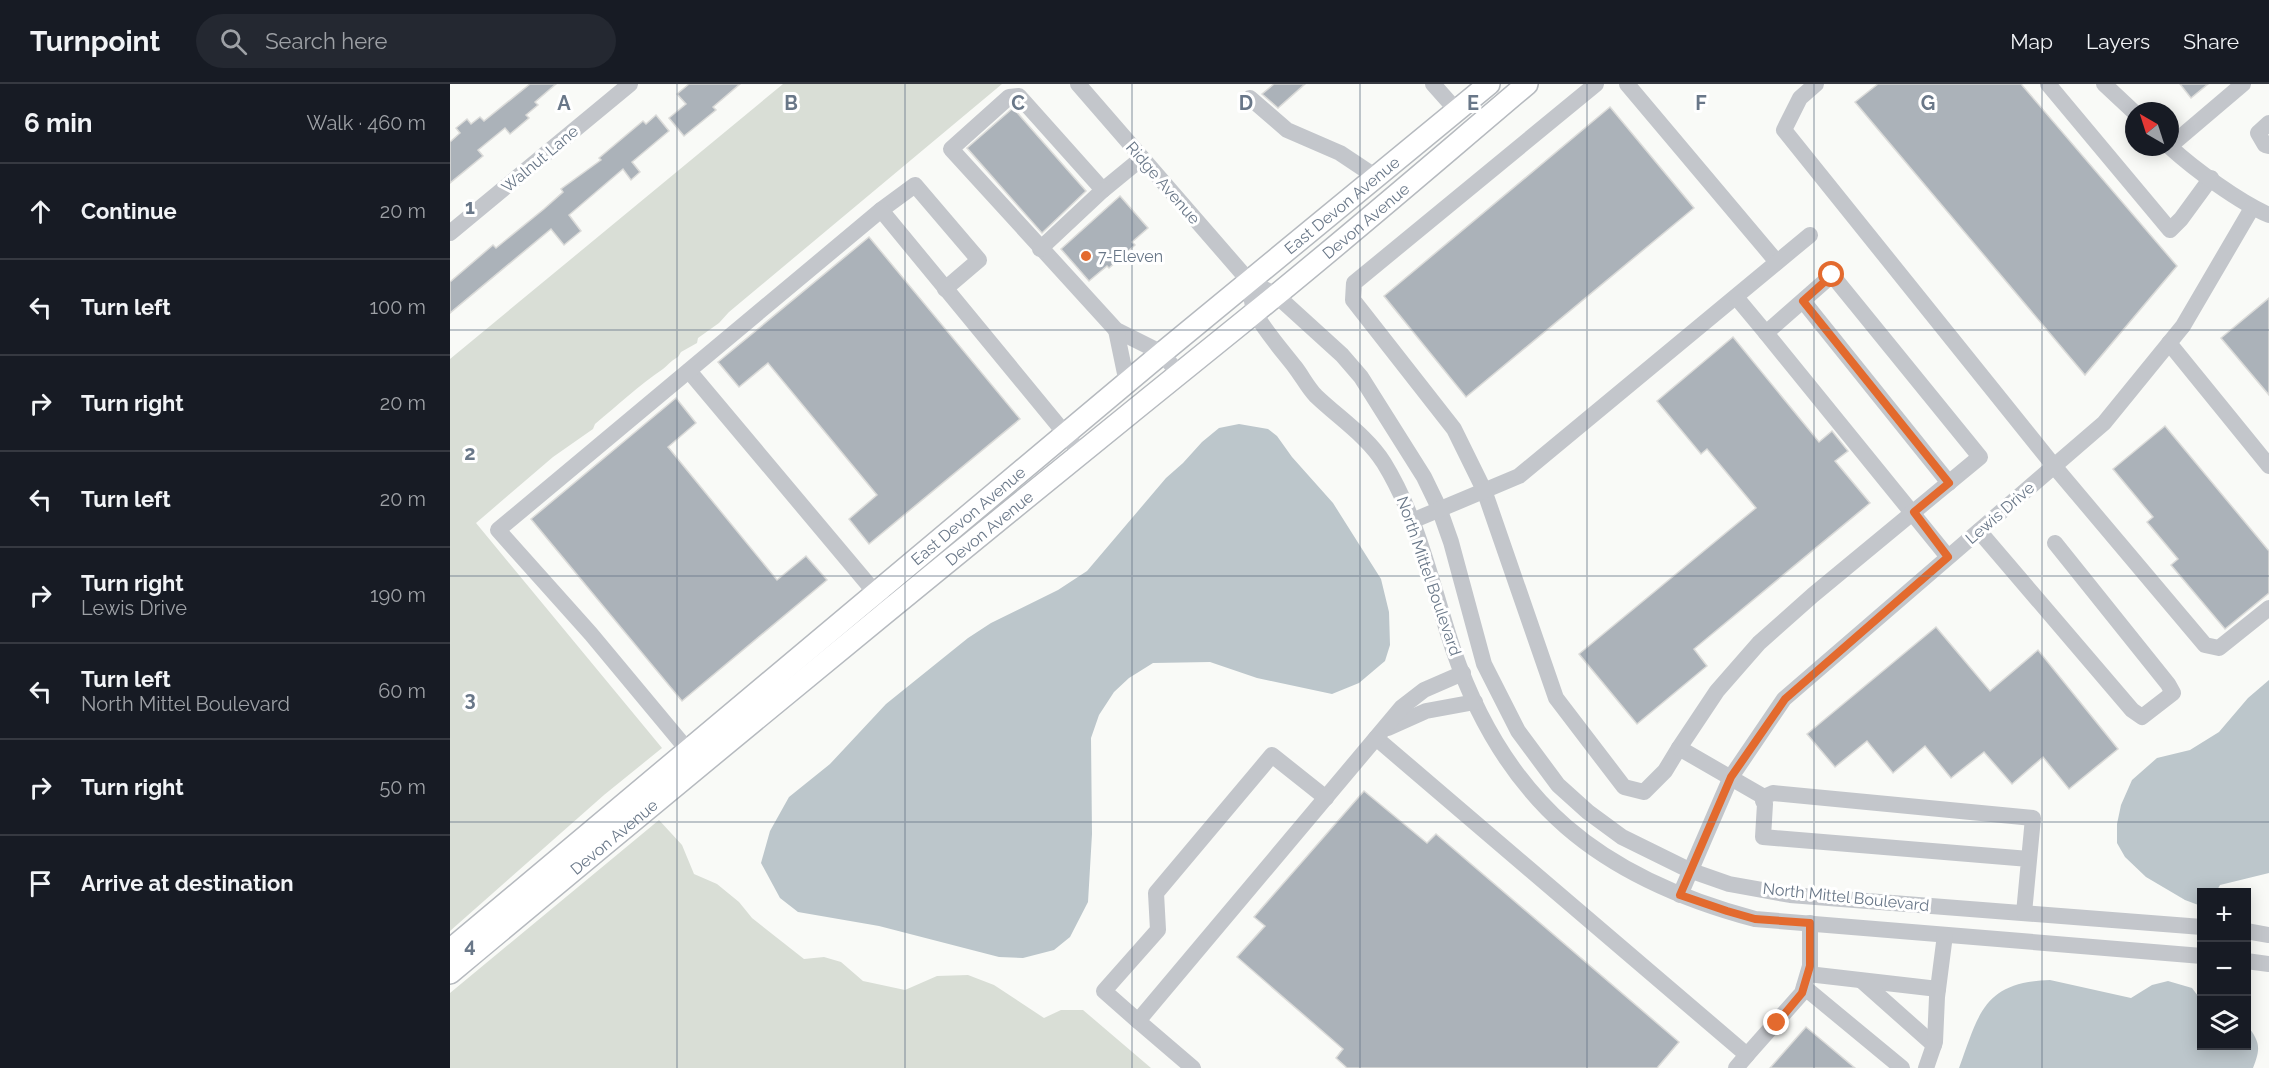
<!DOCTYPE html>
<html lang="en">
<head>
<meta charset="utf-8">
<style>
	:root { --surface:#171b24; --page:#242831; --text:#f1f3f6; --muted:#9ea1a6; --line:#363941 }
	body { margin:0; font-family:Raleway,sans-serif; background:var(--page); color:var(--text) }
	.controls { position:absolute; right:18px; bottom:18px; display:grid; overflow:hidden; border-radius:0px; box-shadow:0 3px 15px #0003 }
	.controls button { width:54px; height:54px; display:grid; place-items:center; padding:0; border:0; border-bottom:2px solid var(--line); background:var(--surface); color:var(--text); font:30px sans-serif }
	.compass { position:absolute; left:1675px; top:18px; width:54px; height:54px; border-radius:50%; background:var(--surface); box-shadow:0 3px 15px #0003; rotate:321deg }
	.stop { position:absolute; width:18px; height:18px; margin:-14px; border:4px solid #e36a2e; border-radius:50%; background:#fff }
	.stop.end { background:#e36a2e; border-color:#fff; box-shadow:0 2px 6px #0008 }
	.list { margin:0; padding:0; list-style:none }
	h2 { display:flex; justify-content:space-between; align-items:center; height:78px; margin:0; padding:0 24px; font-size:26px }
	h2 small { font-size:20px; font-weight:400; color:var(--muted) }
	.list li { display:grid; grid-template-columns:39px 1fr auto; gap:18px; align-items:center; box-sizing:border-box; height:96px; padding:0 24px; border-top:2px solid var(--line) }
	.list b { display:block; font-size:22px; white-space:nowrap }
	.list p { margin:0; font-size:20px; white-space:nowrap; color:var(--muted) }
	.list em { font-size:20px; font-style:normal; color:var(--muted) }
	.icon { flex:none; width:33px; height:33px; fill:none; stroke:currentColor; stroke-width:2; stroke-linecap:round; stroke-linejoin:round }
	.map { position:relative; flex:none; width:1819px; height:984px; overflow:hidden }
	header { display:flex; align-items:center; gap:36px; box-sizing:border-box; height:84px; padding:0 30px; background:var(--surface); border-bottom:2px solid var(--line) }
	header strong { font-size:28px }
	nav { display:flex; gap:33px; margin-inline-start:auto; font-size:21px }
	.search { width:420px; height:54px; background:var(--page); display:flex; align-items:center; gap:15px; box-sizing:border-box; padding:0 21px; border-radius:33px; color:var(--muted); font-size:22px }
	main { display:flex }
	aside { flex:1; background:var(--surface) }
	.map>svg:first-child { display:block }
	.green { fill:#d9ded6 }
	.water { fill:#bcc6cb }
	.building { fill:#abb2b9; stroke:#dbdbd9; stroke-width:1.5 }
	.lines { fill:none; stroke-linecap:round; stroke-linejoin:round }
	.major-casing { stroke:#b6babf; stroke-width:24 }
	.minor { stroke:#c3c6cb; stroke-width:16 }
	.major { stroke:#fff; stroke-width:21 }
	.route { stroke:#e36a2e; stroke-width:8 }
	.grid { fill:none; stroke:#697788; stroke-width:1.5; stroke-opacity:0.55 }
	.poi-dot { fill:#e36a2e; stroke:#fff; stroke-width:2 }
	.labels { text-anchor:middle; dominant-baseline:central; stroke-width:6; stroke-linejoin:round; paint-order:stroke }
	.street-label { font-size:16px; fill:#697788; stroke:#fff }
	.poi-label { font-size:16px; fill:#697788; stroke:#fff; text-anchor:start }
	.grid-label { font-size:20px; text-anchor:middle; font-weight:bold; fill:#697788; stroke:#fff; stroke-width:6; stroke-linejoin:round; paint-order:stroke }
</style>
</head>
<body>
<header>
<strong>Turnpoint</strong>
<div class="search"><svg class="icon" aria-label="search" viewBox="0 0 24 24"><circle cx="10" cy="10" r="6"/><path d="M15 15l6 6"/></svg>Search here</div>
<nav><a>Map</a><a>Layers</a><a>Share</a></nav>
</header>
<main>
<aside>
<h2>6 min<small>Walk · 460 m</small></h2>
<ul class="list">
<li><svg class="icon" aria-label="ahead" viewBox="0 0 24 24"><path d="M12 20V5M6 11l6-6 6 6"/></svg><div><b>Continue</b></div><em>20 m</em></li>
<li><svg class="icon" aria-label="left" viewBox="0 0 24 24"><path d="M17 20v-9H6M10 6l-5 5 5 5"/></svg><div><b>Turn left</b></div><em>100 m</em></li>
<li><svg class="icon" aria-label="right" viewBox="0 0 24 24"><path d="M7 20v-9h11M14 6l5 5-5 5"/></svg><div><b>Turn right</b></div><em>20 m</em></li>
<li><svg class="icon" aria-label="left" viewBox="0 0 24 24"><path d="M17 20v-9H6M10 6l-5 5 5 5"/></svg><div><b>Turn left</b></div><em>20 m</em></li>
<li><svg class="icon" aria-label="right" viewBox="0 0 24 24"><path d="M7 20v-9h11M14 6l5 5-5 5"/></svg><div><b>Turn right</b><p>Lewis Drive</p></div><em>190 m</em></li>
<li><svg class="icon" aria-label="left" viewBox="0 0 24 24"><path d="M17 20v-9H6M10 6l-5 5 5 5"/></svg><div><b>Turn left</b><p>North Mittel Boulevard</p></div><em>60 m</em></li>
<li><svg class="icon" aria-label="right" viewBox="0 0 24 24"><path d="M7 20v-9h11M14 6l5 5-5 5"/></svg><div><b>Turn right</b></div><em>50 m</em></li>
<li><svg class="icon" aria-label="arrive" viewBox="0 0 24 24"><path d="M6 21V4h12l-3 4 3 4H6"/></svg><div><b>Arrive at destination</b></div></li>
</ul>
</aside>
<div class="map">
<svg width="1819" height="984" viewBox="0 0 1819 984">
	<rect width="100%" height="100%" fill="#f9faf7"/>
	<g class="green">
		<path d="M333,0h219l-273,228 -10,11 -21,15 -1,5 -16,9 -3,5c-6,3 -9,7 -15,12 -24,16 -45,36 -68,55l-2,5 -40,28 -77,66 186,225 -58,47 -154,136v-572z"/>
		<path d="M209,736l23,25 12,29 23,10 22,18 13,16 52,41 20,-2 17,5 22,19 42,9 32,-14 31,-1 26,10 50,33 17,-8h22l68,58h-701v-75z"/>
	</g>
	<g class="water">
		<path d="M789,340l29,5 9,7 15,21 41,46 48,76 8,33 1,33 -5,16 -26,22 -27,11 -75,-16 -47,-16 -57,1 -24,15 -15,14 -15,23 -8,23 1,96 -4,68 -18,35 -16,13 -31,8 -24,-1 -120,-31 -81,-14 -18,-14 -19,-35 9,-32 19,-34 41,-33 56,-60 82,-66 23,-15 67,-33 29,-19 79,-93 17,-15 19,-21 17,-14z"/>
		<path d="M1819,596v193l-49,12 -4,7h-14l-1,14 -16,-6 -39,-23 -21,-20 -8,-14v-19l4,-19 11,-25 25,-22 33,-8 29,-18 29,-34z"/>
		<path d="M1600,896l81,18 21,-13 16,-4 24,7 9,12 1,46h44l1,-21c13,17 14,23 6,43h-294c20,-54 24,-86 91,-88z"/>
	</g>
	<g class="building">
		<path d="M80,0h26l-21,18 3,3 -12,10 3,3 -19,16 -5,-6 -27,22 5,6 -33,27v-41l10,-9 -4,-5 11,-9 4,5 9,-7 4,4z"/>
		<path d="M239,0h51l-27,23 3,3 -32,26 -15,-18 17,-14 -9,-10z"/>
		<path d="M824,0h31l-27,24 -16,-14z"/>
		<path d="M1428,0h143l156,182 -92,109 -230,-273z"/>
		<path d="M1730,0h28l-17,14z"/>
		<path d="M1160,23l84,101 -228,189 -82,-101z"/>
		<path d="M563,24l73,83 -44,42 -75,-85z"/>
		<path d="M206,31l13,16 -37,31 8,10 -9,8 -8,-11 -54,46 12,16 -17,14 -13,-16 -101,84v-31l43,-37 3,3 48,-39 19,-17 -2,-3 40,-29 -2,-2 44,-37 3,3z"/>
		<path d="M670,112l28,32 -16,14 3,3 -26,23 -2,-2 -18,15 -28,-32z"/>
		<path d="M419,153l151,182 -151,125 -20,-25 28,-24 -109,-132 -29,24 -21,-25z"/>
		<path d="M1819,214v97l-48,-57z"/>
		<path d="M1283,253l86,105 13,-11 16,20 -13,10 35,42 -176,146 13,17 -70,58 -58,-70 177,-146 -49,-59 -6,5 -44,-53z"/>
		<path d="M226,314l20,25 -28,24 109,133 29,-24 21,24 -145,121 -151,-182z"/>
		<path d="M1715,342l104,125v42l-44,36 -54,-64 7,-6 -31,-37 6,-5 -40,-48z"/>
		<path d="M1486,543l54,64 48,-41 80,99 -49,40 -26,-32 -31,27 -28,-32 -33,26 -26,-32 -32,27 -26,-32 -32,26 -28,-33z"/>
		<path d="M914,707l63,52 9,-9 243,208 -22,26h-310l-11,-10 7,-9 -106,-92 28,-31 -11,-9z"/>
		<path d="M1356,943l49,41h-85z"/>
	</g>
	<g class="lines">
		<defs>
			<g id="major">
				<path id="s1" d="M0,866l712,-597 327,-269"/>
				<path id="s2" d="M0,889c266,-222 534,-442 803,-659 93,-75 183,-153 274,-230"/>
			</g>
		</defs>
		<use href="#major" class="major-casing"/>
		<g class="minor">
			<path d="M628,0l171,197 27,14 66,60 19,22 63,100 15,31 12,34 33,122 34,67 40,54 30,27 34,25 67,33 40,14 61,11 412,32"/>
			<path d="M983,0l24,27"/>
			<path d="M1146,0l-242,199 -1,17 101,129 30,61 72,208 68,89 20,5 21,-21 14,-23 85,49"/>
			<path d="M1177,0l150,178"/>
			<path d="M1366,0l-16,14 -16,32 270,336 151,179 14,3 50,-40"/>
			<path d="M1598,0l122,146 11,-11 30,-41"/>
			<path d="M1654,0l30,28"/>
			<path d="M800,14l37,32 53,23 36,24"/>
			<path d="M1819,39l-11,10 7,12 4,1"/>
			<path d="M1720,62l73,-62"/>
			<path d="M1720,63c24,22 69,55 99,68"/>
			<path d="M692,74l-39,32 -84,-94 -10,1 -58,52 165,181 46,23 16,20"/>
			<path d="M431,126l34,-25 64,75 -34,29"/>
			<path d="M0,149l180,-149"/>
			<path d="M590,165l63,-59"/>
			<path d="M799,197c2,10 2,22 6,31 5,13 30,42 40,55 7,9 13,21 21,29 23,22 51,40 68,67 35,57 48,123 69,186 53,154 147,229 302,270l447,37"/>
			<path d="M1353,217l146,182"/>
			<path d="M666,246l11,53"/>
			<path d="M1316,249l182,224"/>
			<path d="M1719,259l100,123"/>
			<path d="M239,287l194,231"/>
			<path d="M962,437l107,-45 291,-241"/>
			<path d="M1529,447l153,179 10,7 31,-24 -5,-9 -113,-141"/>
			<path d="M938,644l38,-17 49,-9"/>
			<path d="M926,654l371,317 -11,13"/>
			<path d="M1229,664l38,-57 42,-48 54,-48 167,-138 -148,-182 -66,58 -30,-36"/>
			<path d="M246,676l-105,-126 -93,-104 383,-320 200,243"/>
			<path d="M1230,811l51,-118 53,-78 320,-276 79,-97 69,-118"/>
			<path d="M1574,829l9,-95 -260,-25 -9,4 -1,4 2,3 -2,33 266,22"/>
			<path d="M1796,847l23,4"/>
			<path d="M1796,877l23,3"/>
			<path d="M1358,890l130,15"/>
			<path d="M1412,897l72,64"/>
			<path d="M1354,903l98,81"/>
			<path d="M688,937l-34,-30 54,-61 -2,-37 116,-138 54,43"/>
			<path d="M1297,971l55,-62 8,-27v-43"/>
			<path d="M743,984l-55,-47 264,-314 22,-17 39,-17"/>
			<path d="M1476,984l9,-26 2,-45 8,-62"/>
		</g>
		<use href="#major" class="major"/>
	</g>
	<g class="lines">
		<path class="route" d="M1327,939l25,-30 8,-27v-43l-55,-4 -28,-8 -47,-16 51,-118 54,-78 163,-142 -34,-45 35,-29 -146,-182 29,-26"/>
	</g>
	<path class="grid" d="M227,0v984M455,0v984M682,0v984M910,0v984M1137,0v984M1364,0v984M1592,0v984M0,246h1819M0,492h1819M0,738h1819"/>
	<circle class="poi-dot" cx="636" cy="172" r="6"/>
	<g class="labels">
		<g class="street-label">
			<text transform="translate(90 75) rotate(-40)">Walnut Lane</text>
			<text transform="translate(713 99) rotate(49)">Ridge Avenue</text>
			<text stroke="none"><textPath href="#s1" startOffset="1162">East Devon Avenue</textPath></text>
			<text stroke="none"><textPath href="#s2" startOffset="1185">Devon Avenue</textPath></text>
			<text transform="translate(1550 429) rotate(-41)">Lewis Drive</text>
			<text stroke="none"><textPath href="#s1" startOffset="676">East Devon Avenue</textPath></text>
			<text stroke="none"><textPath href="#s2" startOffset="699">Devon Avenue</textPath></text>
			<text transform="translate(979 492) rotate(71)">North Mittel Boulevard</text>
			<text stroke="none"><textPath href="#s2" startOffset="213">Devon Avenue</textPath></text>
			<text transform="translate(1396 813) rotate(6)">North Mittel Boulevard</text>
		</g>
		<g class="poi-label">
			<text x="648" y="172">7-Eleven</text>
		</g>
	</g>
	<g class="grid-label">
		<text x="114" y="26">A</text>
		<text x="341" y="26">B</text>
		<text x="568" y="26">C</text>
		<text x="796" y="26">D</text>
		<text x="1023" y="26">E</text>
		<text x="1251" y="26">F</text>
		<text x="1478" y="26">G</text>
		<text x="20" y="130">1</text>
		<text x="20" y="376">2</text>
		<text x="20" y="622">3</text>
		<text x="20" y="868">4</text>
	</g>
</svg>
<div class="controls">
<button>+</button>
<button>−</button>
<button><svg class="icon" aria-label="layers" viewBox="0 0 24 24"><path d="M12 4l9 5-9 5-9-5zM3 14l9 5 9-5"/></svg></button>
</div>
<svg class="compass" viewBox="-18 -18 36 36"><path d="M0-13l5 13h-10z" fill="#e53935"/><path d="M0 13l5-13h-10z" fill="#9ea1a6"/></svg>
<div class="stop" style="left:1382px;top:191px"></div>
<div class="stop end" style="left:1327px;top:939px"></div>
</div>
</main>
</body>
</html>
